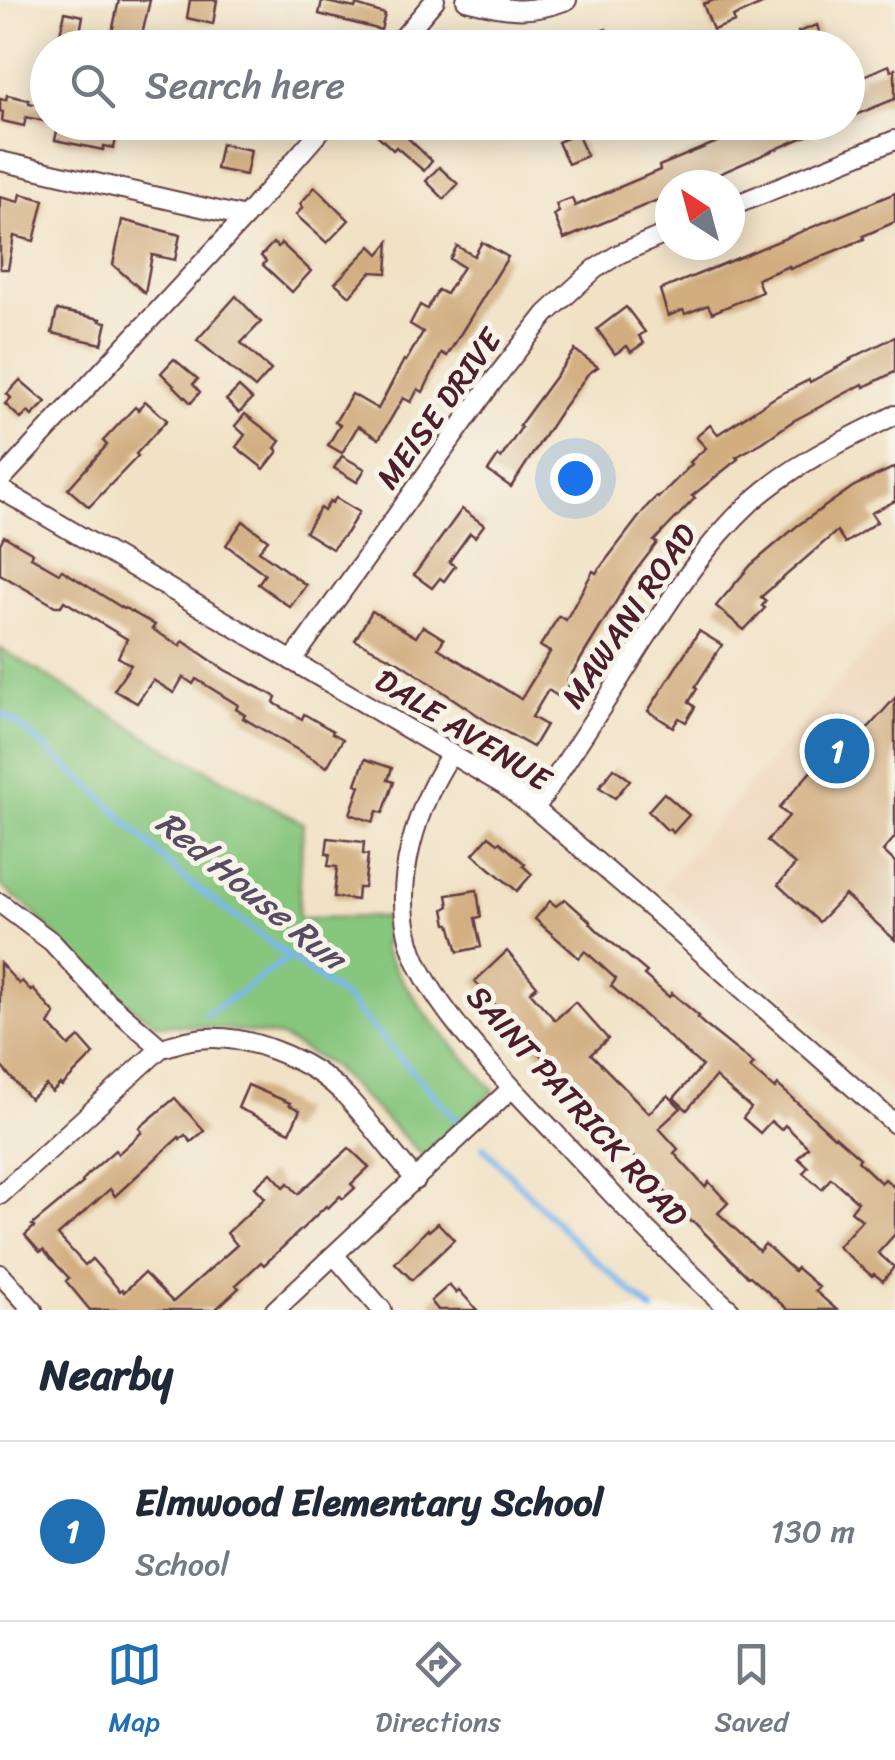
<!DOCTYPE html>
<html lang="en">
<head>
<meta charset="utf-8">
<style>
	:root { --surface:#fff; --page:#f2f2f3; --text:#1f2937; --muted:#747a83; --line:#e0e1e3; --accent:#1f6fb2 }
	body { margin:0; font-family:Sriracha,sans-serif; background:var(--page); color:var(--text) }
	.compass { position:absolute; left:655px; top:170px; width:90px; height:90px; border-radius:50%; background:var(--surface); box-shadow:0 5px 25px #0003; rotate:324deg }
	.you { position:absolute; left:575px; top:478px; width:35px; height:35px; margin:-25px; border:8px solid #fff; border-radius:50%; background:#1a73e8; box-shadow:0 0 0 15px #1a73e833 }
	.badge { display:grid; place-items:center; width:65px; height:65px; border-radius:50%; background:var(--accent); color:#fff; font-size:32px; font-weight:700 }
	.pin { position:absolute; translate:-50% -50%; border:5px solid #fff; box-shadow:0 2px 10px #0006 }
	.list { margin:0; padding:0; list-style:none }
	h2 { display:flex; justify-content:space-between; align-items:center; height:130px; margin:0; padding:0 40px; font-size:42px }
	h2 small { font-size:32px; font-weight:400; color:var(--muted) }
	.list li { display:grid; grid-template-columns:65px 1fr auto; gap:30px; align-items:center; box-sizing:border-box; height:180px; padding:0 40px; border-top:2px solid var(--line) }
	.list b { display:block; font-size:38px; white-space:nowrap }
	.list p { margin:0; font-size:32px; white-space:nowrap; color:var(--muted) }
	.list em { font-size:32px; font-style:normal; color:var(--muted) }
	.icon { flex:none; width:55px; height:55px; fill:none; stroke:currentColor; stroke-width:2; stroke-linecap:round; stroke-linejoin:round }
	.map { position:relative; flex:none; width:895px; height:1310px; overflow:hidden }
	.search { position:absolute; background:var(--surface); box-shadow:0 5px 25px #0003; left:30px; right:30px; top:30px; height:110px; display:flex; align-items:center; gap:25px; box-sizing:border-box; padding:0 35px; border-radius:55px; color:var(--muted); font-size:38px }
	.sheet { height:310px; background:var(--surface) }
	nav { display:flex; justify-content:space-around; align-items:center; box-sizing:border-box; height:140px; border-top:2px solid var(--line); background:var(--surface); font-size:28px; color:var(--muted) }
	nav a { display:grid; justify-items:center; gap:5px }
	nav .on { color:var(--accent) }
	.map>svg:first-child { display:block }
	.built { fill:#efd6bc }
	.green { fill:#87c67d; stroke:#687254; stroke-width:2.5 }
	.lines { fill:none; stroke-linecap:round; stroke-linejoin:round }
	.stream { stroke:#7ab6ec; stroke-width:6 }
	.building { fill:#d2ad80 }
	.street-casing { stroke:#633c42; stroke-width:22 }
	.street { stroke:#fff; stroke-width:18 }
	.labels { text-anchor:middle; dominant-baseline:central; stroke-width:10; stroke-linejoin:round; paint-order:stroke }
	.street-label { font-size:32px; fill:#4a1f2b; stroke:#f7f3e8 }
	.water-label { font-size:35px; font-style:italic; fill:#584c65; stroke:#f7f3e8 }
</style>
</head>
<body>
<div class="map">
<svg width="895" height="1310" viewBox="0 0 895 1310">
	<rect width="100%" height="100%" fill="#f7f3e8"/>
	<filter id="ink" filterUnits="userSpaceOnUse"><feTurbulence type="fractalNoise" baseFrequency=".01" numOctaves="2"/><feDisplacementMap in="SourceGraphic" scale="20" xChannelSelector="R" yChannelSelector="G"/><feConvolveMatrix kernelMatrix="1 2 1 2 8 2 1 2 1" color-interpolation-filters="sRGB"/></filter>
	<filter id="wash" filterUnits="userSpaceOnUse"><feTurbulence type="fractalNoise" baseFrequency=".0048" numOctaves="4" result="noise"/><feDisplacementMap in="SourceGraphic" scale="40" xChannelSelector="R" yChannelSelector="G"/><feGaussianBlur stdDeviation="2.25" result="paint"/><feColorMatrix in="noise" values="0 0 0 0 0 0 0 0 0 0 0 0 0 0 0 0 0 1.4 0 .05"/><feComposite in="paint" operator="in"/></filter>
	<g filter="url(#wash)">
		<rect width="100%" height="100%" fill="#f1e2c6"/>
		<path class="built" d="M895,618v478l-232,-212z"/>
		<path class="green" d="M0,648l160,96 143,79 -5,95 87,-1 -1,34 16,26 28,40 66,74 -71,65 -93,-91 -49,-28 -74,-10 -50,-3 -54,-36 -72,-78 -31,-25z"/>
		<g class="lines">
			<g class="stream">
				<path d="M0,713l10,5 89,76 83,83 164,122 111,121"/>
				<path d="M205,1014l33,-20 51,-37"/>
				<path d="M483,1147l93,96 76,67"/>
			</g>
		</g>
		<g id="blocks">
			<g class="building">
				<path d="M119,0h31l-11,48 -30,-2z"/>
				<path d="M190,0h27l-4,24 -26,-6z"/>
				<path d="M714,0h57l-38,17 2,5 -22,8 -10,-26z"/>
				<path d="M322,1l33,7 1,-3 29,9 -4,16 -62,-16z"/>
				<path d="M65,12l18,4 -4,22 -19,-4z"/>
				<path d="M817,25l6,18 -19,5 -6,-16z"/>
				<path d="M606,29l7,19h-53v-3z"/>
				<path d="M848,59l13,29v-11l28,-12 2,6 4,-2v30l-47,19z"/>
				<path d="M7,95l22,5v3l19,4v15l-22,-5 -2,9 -22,-5 1,-9 -3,-1v-12l6,1z"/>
				<path d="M59,122h61l-6,26 -10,-2 -1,4 -48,-10z"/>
				<path d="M384,122h7l41,39 -8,10 -28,-24 -3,3 -18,-17z"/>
				<path d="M765,122l71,1 -142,62h-24v10l-106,44 -10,-24 5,-3 -3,-8 16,-6 3,8 85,-36 -1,-4z"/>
				<path d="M577,133l10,23 -19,8 -10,-22z"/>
				<path d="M221,144l30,6 -5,25 -30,-6z"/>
				<path d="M439,167l19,17 -14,15 -18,-18z"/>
				<path d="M315,187l34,33 -22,23 -31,-28 7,-8 -3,-3z"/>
				<path d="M895,193v29l-32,14 1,3 -7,3 -67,27 -1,-3 -32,13 5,13 -50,21 -4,-8 -23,9 -2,-4 -15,6 -8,-26z"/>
				<path d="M21,194l23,6 -10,41 -20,-5 -6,33h-8v-72l19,5z"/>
				<path d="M122,220l58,15 -5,25 -23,-5 -7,38 -32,-28z"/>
				<path d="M389,242l-2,31 -16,-1 -21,24 -15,-13 36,-37 8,8z"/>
				<path d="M482,242l26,15 -61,99 -5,-3 -19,39 -5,-3 -7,13 -8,-4 -24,41 -21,-13 -16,27 -14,-8 12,-20 -5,-3 17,-28 26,15 26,-49 2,1 17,-29 -13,-8 10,-19 7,4 11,-19 8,4 17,-27 -13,-8 7,-13 17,10z"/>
				<path d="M273,243l5,4 3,-4 30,28 -19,21 -29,-27 3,-4 -5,-5z"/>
				<path d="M236,296l25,26 -20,21 30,27 -16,18 -58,-48z"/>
				<path d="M626,307l19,25 -6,4 5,7 -13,9 -4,-6 -12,8 -18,-25z"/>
				<path d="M57,310l44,9 -1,2 7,1 -5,22 -50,-11z"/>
				<path d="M895,337v35l-31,15 -1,-3 -70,37 -30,21 -27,15 2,2 -46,37 3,2 -41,43 3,2 -26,34 -63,103 3,2 -10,16 -13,-8 -16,27 14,8 -13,22 -45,-25 -88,-59 -45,-23 17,-29 44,26 7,-11 21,13 -6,9 83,51 29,-47 -10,-6 19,-30 7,4 27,-49 3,2 52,-68 9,-9 1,2 34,-34 -2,-2 16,-14 -10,-11 14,-12 8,9 59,-38 32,-16 1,2 41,-22 -1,-1z"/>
				<path d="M575,350l23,17 -10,7 -28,38 -49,75 -23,-16 10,-15 3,2 20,-30 -2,-2z"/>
				<path d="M174,359l24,20 -5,5 7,8 -9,11 -30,-30z"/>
				<path d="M20,380l26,22 -14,14 -4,-4 -7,7 -16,-15 6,-6 -4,-4z"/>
				<path d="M239,387l13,12 -13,14 -13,-13z"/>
				<path d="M145,401l22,19 -31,34 2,2 -49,51 -21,-18 39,-44 -4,-4 32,-34 3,3z"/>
				<path d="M245,414l35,27 -5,7 3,3 -14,18 -28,-22 9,-12 -10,-9z"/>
				<path d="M342,456l23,13 -8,13 -23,-14z"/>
				<path d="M895,467v34l-24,12 6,9 -32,21 -8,-12 -76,66 5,4 -4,5 3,2 -21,22 -28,-24 35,-41 46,-39 57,-40z"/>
				<path d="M336,498l23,14 -12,20 -15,17 -27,-17 15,-24 4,3 6,-10 2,2z"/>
				<path d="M462,509l22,16 -9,12 -5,-4 -21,29 6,4 -11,15 -4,-3 -8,10 -18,-13z"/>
				<path d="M243,521l25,19 -9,11 47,34 -16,22 -32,-23 7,-10 -39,-29z"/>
				<path d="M4,536l29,17 -2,4 28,16 3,-3 62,39 1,-1 30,17 -3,4 28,17 3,-5 42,29 51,27 -2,5 2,2 26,15 2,-5 29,17 -1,2 11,6 -16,28 -84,-49 2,-3 -9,-6 2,-4 -42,-26 -3,5 -10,-7 -9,16 -21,-13 -16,23 -23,-13 17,-25 -13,-8 9,-18 -63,-38 -3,5h-6l-55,-32v-30z"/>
				<path d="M699,631l23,14 -27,42 2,2 -8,13 6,5 -9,15 -7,-4 -6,9 -25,-16z"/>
				<path d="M895,698v139l-12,14 12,11v78l-50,-45 -26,27 -41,-37 17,-20 -28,-24 22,-25 -10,-8 61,-70 11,9z"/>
				<path d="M365,759l27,9 -4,12 6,2 -11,31 -6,-2 -4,11 -23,-8 10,-28 -4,-2z"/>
				<path d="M614,768l16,12 -15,18 -16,-11z"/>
				<path d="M664,793l25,22 -16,18 -4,-4 -2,1 -19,-19z"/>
				<path d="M489,836l9,7 2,-1 25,22 -2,2 9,8 -15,17 -44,-37z"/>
				<path d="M328,838l36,4 -1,12 5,1 -4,33h-6l-1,12 -23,-3 3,-30 -9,-1 2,-12h-4z"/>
				<path d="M477,890l4,27 -6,1 6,29 -23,5 -8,-28h-3l-3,-15 5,-3 -2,-11z"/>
				<path d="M565,899l26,23 -1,1 8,8 49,41 -3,3 25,22 3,-4 27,23 -2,2 8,7 49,39 -4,4 25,21 3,-4 56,52 1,-1 25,22 -2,3 23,22 4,-4 10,9v46l-17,19 16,14 -11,14 -9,-7 -2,2 -34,-29 24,-27 -11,-9 7,-9 -27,-24 -9,11 -19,-16 5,-6 -10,-9 10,-11 -23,-22 -4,5 -10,-9 -11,12 -17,-15 8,-10 -36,-31 -28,33 -13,-12 28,-32 -91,-80 5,-7 -31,-28 -6,7 -44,-39 15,-18 6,5z"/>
				<path d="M507,951l30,35 -7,6 25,28 20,-18 33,37 -17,15 58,59 19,-18 13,13 -22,20 19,21 -4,4 31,34 4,-5 19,21 -10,10 41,38 6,-7 29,27 3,-3 22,19 -4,4 22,19h-49l-38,-34 -2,1 -55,-56 -2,1 -41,-48 -51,-54 -2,2 -12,-13 2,-2 -12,-12 2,-2 -52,-54 3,-3 -20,-23 -4,3 -29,-35z"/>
				<path d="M0,963l19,21 3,-3 9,10 2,-2 22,25 -6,10 20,22 10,-9 15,17 -32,32 -2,-2 -8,8 -6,-7 -16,14 -30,-34z"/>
				<path d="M248,1085l42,18 -1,2 11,5 -10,22 -52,-24z"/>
				<path d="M175,1098l29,33 -13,11 -6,-7 -5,4 -1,-2 -64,59 -5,-7 -52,46 27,30 7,-6 28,32 2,-2 2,3 20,-19 29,29 64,-57 -10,-12 38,-35 -10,-11 16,-14 13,14 4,-4 10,11 51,-46 20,19 -18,17 4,4 -12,11 -3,-3 -12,12 -2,-2 -62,59 -3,-3 -25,23 3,3 -24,22h-125l-24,-29 3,-3 -26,-28 -3,2 -15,-17 9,-8 -2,-2 51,-42 -1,-1 7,-9 26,-23 3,4 24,-22 -3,-4z"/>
				<path d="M438,1223l16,17 -42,40 -17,-17 33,-34 1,2z"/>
				<path d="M449,1285l7,8 3,-3 18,20h-39l-7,-9z"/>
			</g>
		</g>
	</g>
	<g filter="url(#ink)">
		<use href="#blocks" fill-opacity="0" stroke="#633c42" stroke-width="2.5"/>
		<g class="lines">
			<defs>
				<g id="street">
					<path d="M466,0c39,10 62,15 101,0"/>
					<path d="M394,48l41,-48"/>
					<path d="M0,161l245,56"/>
					<path d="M730,207l165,-67"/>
					<path d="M0,481l245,-264 83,-95"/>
					<path d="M0,489l505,297 30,23 124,106 236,209"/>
					<path d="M292,661l199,-277 55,-70 49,-45 24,-15 51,-22"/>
					<path d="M451,754c-34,52 -59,127 -41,189 17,61 99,141 143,188 57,61 115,123 177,179"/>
					<path d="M535,809c32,-49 65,-98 96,-148 36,-56 70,-113 120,-159 42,-38 94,-62 144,-87"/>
					<path d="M0,903l52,39 51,56 58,50c9,-2 19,-6 30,-8 51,-10 120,19 155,56 25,27 46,57 70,84"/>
					<path d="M0,1195l161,-147"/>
					<path d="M335,1256l47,54"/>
					<path d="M0,1274l33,36"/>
					<path d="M275,1310l237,-222"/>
				</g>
			</defs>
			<use href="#street" class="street-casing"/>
			<use href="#street" class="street"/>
		</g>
	</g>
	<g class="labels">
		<g class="street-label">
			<text transform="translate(439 409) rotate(-54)">MEISE DRIVE</text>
			<text transform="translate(629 616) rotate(-56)">MAWANI ROAD</text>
			<text transform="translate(463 730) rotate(32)">DALE AVENUE</text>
			<text transform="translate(577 1106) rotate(48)">SAINT PATRICK ROAD</text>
		</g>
		<g class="water-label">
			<text transform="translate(251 890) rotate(39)">Red House Run</text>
		</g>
	</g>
</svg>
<svg class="compass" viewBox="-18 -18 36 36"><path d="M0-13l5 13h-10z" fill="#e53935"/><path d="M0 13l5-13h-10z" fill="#747a83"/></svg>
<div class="you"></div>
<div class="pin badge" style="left:837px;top:751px">1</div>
<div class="search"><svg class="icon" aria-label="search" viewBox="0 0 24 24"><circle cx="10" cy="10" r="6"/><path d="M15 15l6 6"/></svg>Search here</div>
</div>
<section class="sheet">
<h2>Nearby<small></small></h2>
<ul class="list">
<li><span class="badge">1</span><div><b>Elmwood Elementary School</b><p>School</p></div><em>130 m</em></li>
</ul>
</section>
<nav>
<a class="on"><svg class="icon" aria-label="map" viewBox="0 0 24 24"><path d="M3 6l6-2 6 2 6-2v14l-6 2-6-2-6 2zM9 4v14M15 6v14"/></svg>Map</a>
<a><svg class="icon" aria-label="directions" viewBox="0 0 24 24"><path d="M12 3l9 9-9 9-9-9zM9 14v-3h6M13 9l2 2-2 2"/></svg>Directions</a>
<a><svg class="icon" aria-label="saved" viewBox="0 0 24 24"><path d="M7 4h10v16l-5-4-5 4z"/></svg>Saved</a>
</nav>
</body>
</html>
